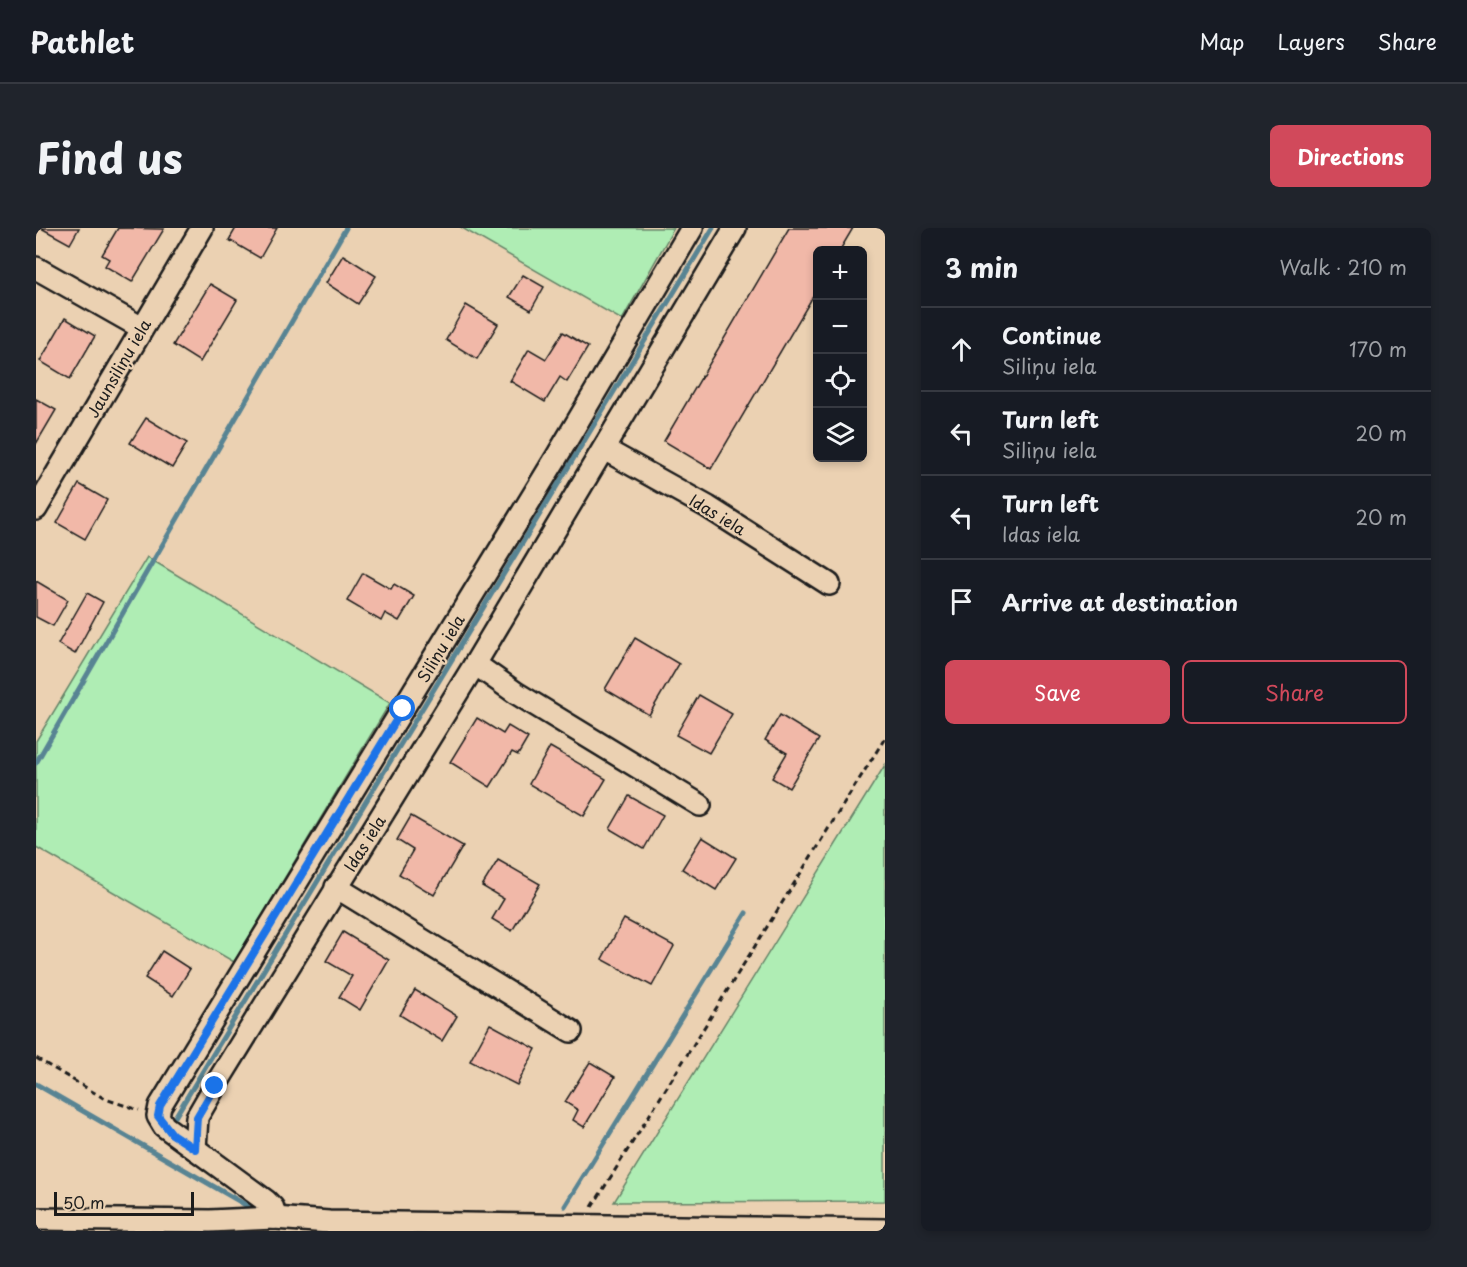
<!DOCTYPE html>
<html lang="en">
<head>
<meta charset="utf-8">
<style>
	:root { --surface:#171b24; --page:#20242c; --text:#f1f3f6; --muted:#9ea1a6; --line:#363941; --accent:#d1495b }
	body { margin:0; font-family:"Playpen Sans",sans-serif; background:var(--page); color:var(--text) }
	.controls { position:absolute; right:18px; top:18px; display:grid; overflow:hidden; border-radius:9px; box-shadow:0 3px 9px #0003 }
	.controls button { width:54px; height:54px; display:grid; place-items:center; padding:0; border:0; border-bottom:2px solid var(--line); background:var(--surface); color:var(--text); font:30px sans-serif }
	.scale { position:absolute; left:18px; bottom:15px; width:140px; box-sizing:border-box; padding-left:6px; border:3px solid #1c1c1c; border-top:0; font-size:16px; line-height:21px; white-space:nowrap; color:#1c1c1c; -webkit-text-stroke:4px #ebd1b2; paint-order:stroke }
	.stop { position:absolute; width:18px; height:18px; margin:-14px; border:4px solid #1a73e8; border-radius:50%; background:#fff }
	.stop.end { background:#1a73e8; border-color:#fff; box-shadow:0 2px 6px #0008 }
	.list { margin:0; padding:0; list-style:none }
	h2 { display:flex; justify-content:space-between; align-items:center; height:78px; margin:0; padding:0 24px; font-size:26px }
	h2 small { font-size:20px; font-weight:400; color:var(--muted) }
	.list li { display:grid; grid-template-columns:39px 1fr auto; gap:18px; align-items:center; box-sizing:border-box; height:84px; padding:0 24px; border-top:2px solid var(--line) }
	.list b { display:block; font-size:22px; white-space:nowrap }
	.list p { margin:0; font-size:20px; white-space:nowrap; color:var(--muted) }
	.list em { font-size:20px; font-style:normal; color:var(--muted) }
	.actions { display:flex; gap:12px; padding:18px 24px }
	.actions a { flex:1; padding:14px 0; border:2px solid var(--accent); border-radius:9px; text-align:center; font-size:21px; color:var(--accent) }
	.actions .main { background:var(--accent); color:#fff }
	.icon { flex:none; width:33px; height:33px; fill:none; stroke:currentColor; stroke-width:2; stroke-linecap:round; stroke-linejoin:round }
	.map { position:relative; flex:none; width:849px; height:1003px; overflow:hidden; border-radius:9px }
	header { display:flex; align-items:center; gap:36px; box-sizing:border-box; height:84px; padding:0 30px; background:var(--surface); border-bottom:2px solid var(--line) }
	header strong { font-size:28px }
	nav { display:flex; gap:33px; margin-inline-start:auto; font-size:21px }
	.intro { display:flex; align-items:center; justify-content:space-between; box-sizing:border-box; height:144px; padding:0 36px }
	h1 { margin:0; font-size:42px }
	.button { padding:15px 27px; border-radius:9px; background:var(--accent); color:#fff; font-size:21px; font-weight:700 }
	main { display:flex; gap:36px; padding:0 36px }
	aside { flex:1; background:var(--surface); border-radius:9px; box-shadow:0 3px 9px #0003 }
	.map>svg:first-child { display:block }
	.green { fill:#afedb4; stroke:#668468; stroke-width:1.5 }
	.lines { fill:none; stroke-linecap:round; stroke-linejoin:round }
	.stream { stroke:#598493; stroke-width:5 }
	.building { fill:#f1b8a8; stroke:#1c1c1c; stroke-width:1.5 }
	.minor-casing { stroke:#1c1c1c; stroke-width:26 }
	.path { stroke:#1c1c1c; stroke-width:3; stroke-dasharray:6 4.5; stroke-linecap:butt }
	.minor { stroke:#ebd1b2; stroke-width:21 }
	.route { stroke:#1a73e8; stroke-width:8 }
	.labels { text-anchor:middle; dominant-baseline:central; stroke-width:4.5; stroke-linejoin:round; paint-order:stroke }
	.street-label { font-size:16px; fill:#1c1c1c; stroke:#ebd1b2 }
</style>
</head>
<body>
<header>
<strong>Pathlet</strong>
<nav><a>Map</a><a>Layers</a><a>Share</a></nav>
</header>
<div class="intro"><h1>Find us</h1><a class="button">Directions</a></div>
<main>
<div class="map">
<svg width="849" height="1003" viewBox="0 0 849 1003">
	<rect width="100%" height="100%" fill="#ebd1b2"/>
	<filter id="ink" filterUnits="userSpaceOnUse"><feTurbulence type="fractalNoise" baseFrequency=".0167" numOctaves="2"/><feDisplacementMap in="SourceGraphic" scale="12" xChannelSelector="R" yChannelSelector="G"/><feConvolveMatrix kernelMatrix="1 2 1 2 8 2 1 2 1" color-interpolation-filters="sRGB"/></filter>
	<g filter="url(#ink)">
		<g class="green">
			<path d="M426,0h212l-52,92z"/>
			<path d="M111,329l243,146 -156,259 -198,-115v-106z"/>
			<path d="M849,537v436l-271,1z"/>
		</g>
		<g class="lines">
			<g class="stream">
				<path d="M0,535l310,-535"/>
				<path d="M0,856l215,124"/>
				<path d="M139,889l538,-889"/>
				<path d="M529,978l181,-293"/>
			</g>
		</g>
		<g class="building">
			<path d="M5,0h38l-9,16z"/>
			<path d="M82,0l46,1 -32,53 -27,-16 4,-7 -7,-4z"/>
			<path d="M200,0h41l-17,30 -31,-18z"/>
			<path d="M753,0h64l-13,22h-22v38l-107,181 -47,-28z"/>
			<path d="M307,27l33,21 -18,28 -32,-21z"/>
			<path d="M487,47l21,12 -13,23 -22,-13z"/>
			<path d="M174,56l27,16 -37,62 -27,-17z"/>
			<path d="M430,77l32,19 -21,35 -31,-19z"/>
			<path d="M29,90l30,18 -25,43 -30,-18z"/>
			<path d="M527,104l25,15 -21,35 -7,-5 -15,25 -35,-21 19,-32 17,10z"/>
			<path d="M0,171l20,11 -20,34z"/>
			<path d="M110,190l41,25 -15,25 -42,-25z"/>
			<path d="M43,256l28,16 -22,39 -28,-16z"/>
			<path d="M327,345l28,16 3,-5 20,12 -15,25 -14,-8 -4,8 -34,-20z"/>
			<path d="M0,353l32,19 -15,26 -17,-9z"/>
			<path d="M51,365l16,9 -28,52 -17,-10z"/>
			<path d="M599,410l44,26 -30,51 -44,-26z"/>
			<path d="M663,467l33,19 -23,39 -33,-18z"/>
			<path d="M744,487l39,24 -30,49 -17,-10 15,-25 -22,-13z"/>
			<path d="M441,490l26,16 5,-8 20,12 -10,17 -6,-3 -22,35 -40,-25z"/>
			<path d="M514,519l56,32 -22,37 -55,-32z"/>
			<path d="M593,568l34,19 -19,34 -34,-20z"/>
			<path d="M375,588l52,30 -29,49 -35,-21 14,-24 -16,-10z"/>
			<path d="M666,609l34,21 -20,32 -34,-21z"/>
			<path d="M462,632l42,24 -28,47 -20,-12 12,-20 -22,-13z"/>
			<path d="M588,691l50,27 -22,40 -50,-27z"/>
			<path d="M307,704l46,28 -29,50 -21,-13 13,-21 -26,-15z"/>
			<path d="M126,723l28,18 -17,27 -28,-18z"/>
			<path d="M379,762l42,26 -15,25 -42,-26z"/>
			<path d="M454,796l46,25 -19,36 -47,-24z"/>
			<path d="M554,834l25,15 -31,50 -11,-7 5,-10 -13,-8z"/>
		</g>
		<g class="lines">
			<defs>
				<g id="minor">
					<path d="M0,40l106,60"/>
					<path d="M568,221l104,58 121,77"/>
					<path d="M0,281l166,-281"/>
					<path d="M439,436l41,29 184,112"/>
					<path d="M300,659l235,144"/>
					<path d="M159,921l2,-32 18,-31 260,-422 260,-436"/>
					<path d="M238,990l-1,-10 -7,-7 -102,-75 -6,-10 2,-10 396,-648 136,-230"/>
					<path d="M0,991l174,2 64,-3 55,4 556,8"/>
				</g>
			</defs>
			<use href="#minor" class="minor-casing"/>
			<g class="path">
				<path d="M0,830l69,41 34,11"/>
				<path d="M556,979l293,-469"/>
			</g>
			<use href="#minor" class="minor"/>
		</g>
	</g>
	<g class="lines" filter="url(#ink)">
		<path class="route" d="M179,858l-18,31 -2,32 -23,-15 -14,-18 2,-10 243,-397"/>
	</g>
	<g class="labels">
		<g class="street-label">
			<text transform="translate(82 140) rotate(-60)">Jaunsiliņu iela</text>
			<text transform="translate(682 286) rotate(31)">Idas iela</text>
			<text transform="translate(404 420) rotate(-59)">Siliņu iela</text>
			<text transform="translate(328 615) rotate(-58)">Idas iela</text>
		</g>
	</g>
</svg>
<div class="controls">
<button>+</button>
<button>−</button>
<button><svg class="icon" aria-label="locate" viewBox="0 0 24 24"><circle cx="12" cy="12" r="6"/><path d="M12 2v4M12 18v4M2 12h4M18 12h4"/></svg></button>
<button><svg class="icon" aria-label="layers" viewBox="0 0 24 24"><path d="M12 4l9 5-9 5-9-5zM3 14l9 5 9-5"/></svg></button>
</div>
<div class="scale">50 m</div>
<div class="stop" style="left:367px;top:481px"></div>
<div class="stop end" style="left:179px;top:858px"></div>
</div>
<aside>
<h2>3 min<small>Walk · 210 m</small></h2>
<ul class="list">
<li><svg class="icon" aria-label="ahead" viewBox="0 0 24 24"><path d="M12 20V5M6 11l6-6 6 6"/></svg><div><b>Continue</b><p>Siliņu iela</p></div><em>170 m</em></li>
<li><svg class="icon" aria-label="left" viewBox="0 0 24 24"><path d="M17 20v-9H6M10 6l-5 5 5 5"/></svg><div><b>Turn left</b><p>Siliņu iela</p></div><em>20 m</em></li>
<li><svg class="icon" aria-label="left" viewBox="0 0 24 24"><path d="M17 20v-9H6M10 6l-5 5 5 5"/></svg><div><b>Turn left</b><p>Idas iela</p></div><em>20 m</em></li>
<li><svg class="icon" aria-label="arrive" viewBox="0 0 24 24"><path d="M6 21V4h12l-3 4 3 4H6"/></svg><div><b>Arrive at destination</b></div></li>
</ul>
<div class="actions"><a class="main">Save</a><a>Share</a></div>
</aside>
</main>
</body>
</html>
